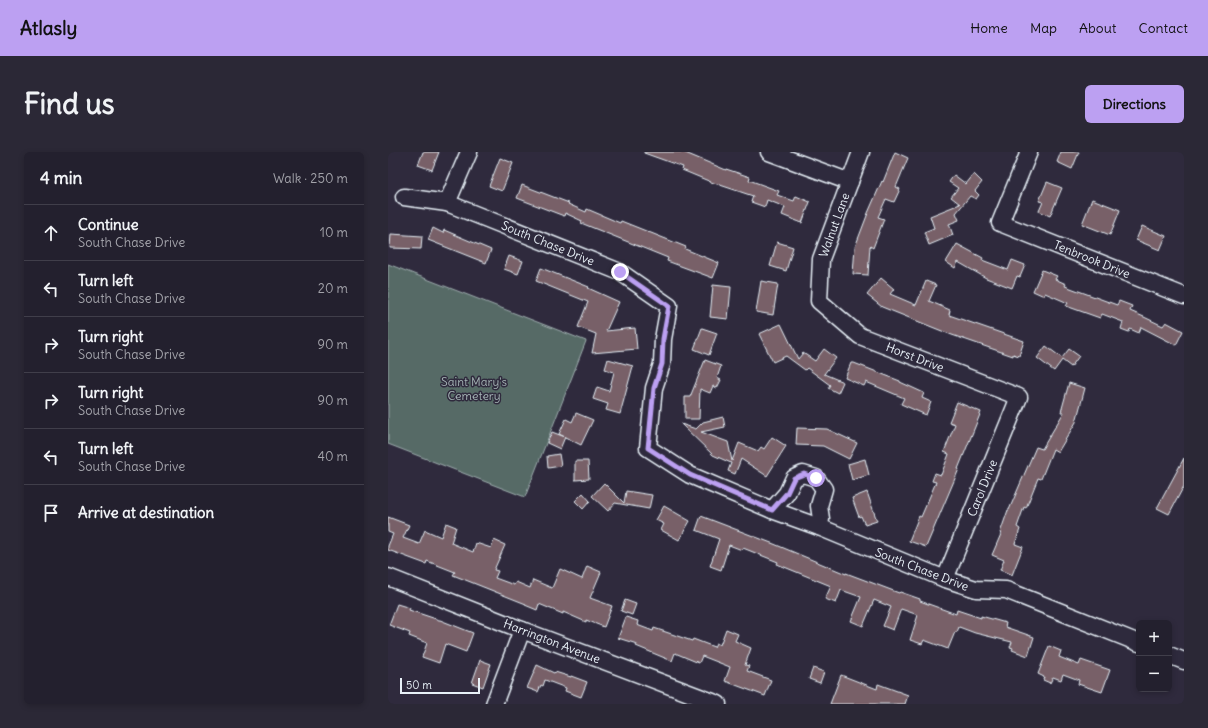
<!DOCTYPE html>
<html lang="en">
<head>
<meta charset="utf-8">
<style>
	:root { --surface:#23202e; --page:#2b2836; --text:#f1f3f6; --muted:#a3a3aa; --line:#403e4a; --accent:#bca0f2 }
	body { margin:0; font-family:Delius,sans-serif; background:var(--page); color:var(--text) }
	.controls { position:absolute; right:12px; bottom:12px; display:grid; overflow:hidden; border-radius:6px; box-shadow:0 2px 6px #0003 }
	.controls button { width:36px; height:36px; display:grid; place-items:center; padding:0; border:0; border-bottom:1px solid var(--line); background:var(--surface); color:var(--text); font:20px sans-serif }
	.scale { position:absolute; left:12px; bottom:10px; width:80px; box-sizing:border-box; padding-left:4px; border:2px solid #e8f1f8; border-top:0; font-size:11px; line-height:14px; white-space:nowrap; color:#e8f1f8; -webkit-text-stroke:3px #2f2a3d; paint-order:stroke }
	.stop { position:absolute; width:12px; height:12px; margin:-9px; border:3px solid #bca0f2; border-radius:50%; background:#fff }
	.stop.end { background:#bca0f2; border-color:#fff; box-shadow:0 1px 4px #0008 }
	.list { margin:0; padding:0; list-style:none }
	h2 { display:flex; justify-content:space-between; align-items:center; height:52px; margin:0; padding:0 16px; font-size:17px }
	h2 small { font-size:13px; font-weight:400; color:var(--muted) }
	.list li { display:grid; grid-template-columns:26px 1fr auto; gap:12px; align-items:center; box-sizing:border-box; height:56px; padding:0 16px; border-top:1px solid var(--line) }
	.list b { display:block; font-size:15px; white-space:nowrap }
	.list p { margin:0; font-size:13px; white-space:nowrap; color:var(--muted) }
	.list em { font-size:13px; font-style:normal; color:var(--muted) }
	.icon { flex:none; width:22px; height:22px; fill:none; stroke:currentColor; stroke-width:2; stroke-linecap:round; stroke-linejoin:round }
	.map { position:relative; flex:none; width:796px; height:552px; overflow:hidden; border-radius:6px }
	header { display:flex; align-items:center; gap:24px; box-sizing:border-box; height:56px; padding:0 20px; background:var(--accent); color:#111 }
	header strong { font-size:19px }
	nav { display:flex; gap:22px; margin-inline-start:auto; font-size:14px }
	.intro { display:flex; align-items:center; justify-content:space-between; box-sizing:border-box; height:96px; padding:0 24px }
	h1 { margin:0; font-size:28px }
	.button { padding:10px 18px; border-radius:6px; background:var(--accent); color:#111; font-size:14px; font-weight:700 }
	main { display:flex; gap:24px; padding:0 24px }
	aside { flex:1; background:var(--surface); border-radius:6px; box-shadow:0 2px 6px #0003 }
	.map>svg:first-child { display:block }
	.green { fill:#566b66; stroke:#9faeaf }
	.building { fill:#786167; stroke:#e8f1f8 }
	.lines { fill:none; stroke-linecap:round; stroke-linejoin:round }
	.minor-casing { stroke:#e8f1f8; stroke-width:19 }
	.minor { stroke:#2f2a3d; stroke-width:16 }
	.route { stroke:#bca0f2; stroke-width:5 }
	.labels { text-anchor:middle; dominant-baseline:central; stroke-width:3; stroke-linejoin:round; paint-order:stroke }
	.street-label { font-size:12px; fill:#e8f1f8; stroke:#2f2a3d }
	.park-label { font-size:12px; fill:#a6b5b6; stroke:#2f2a3d }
</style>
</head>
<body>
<header>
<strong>Atlasly</strong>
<nav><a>Home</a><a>Map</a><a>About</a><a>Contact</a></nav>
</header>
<div class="intro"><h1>Find us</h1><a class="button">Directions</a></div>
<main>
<aside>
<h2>4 min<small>Walk · 250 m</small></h2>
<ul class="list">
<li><svg class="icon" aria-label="ahead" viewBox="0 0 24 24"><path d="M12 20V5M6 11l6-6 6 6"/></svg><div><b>Continue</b><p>South Chase Drive</p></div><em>10 m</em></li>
<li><svg class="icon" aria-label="left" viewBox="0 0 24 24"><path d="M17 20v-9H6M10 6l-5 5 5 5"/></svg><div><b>Turn left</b><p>South Chase Drive</p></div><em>20 m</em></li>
<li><svg class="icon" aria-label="right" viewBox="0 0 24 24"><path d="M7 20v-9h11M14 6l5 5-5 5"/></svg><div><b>Turn right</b><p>South Chase Drive</p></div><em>90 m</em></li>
<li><svg class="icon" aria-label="right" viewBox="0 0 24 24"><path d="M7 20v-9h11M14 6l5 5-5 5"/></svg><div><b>Turn right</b><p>South Chase Drive</p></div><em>90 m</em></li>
<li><svg class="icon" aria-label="left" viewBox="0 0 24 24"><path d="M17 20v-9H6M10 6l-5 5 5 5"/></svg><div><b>Turn left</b><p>South Chase Drive</p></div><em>40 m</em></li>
<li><svg class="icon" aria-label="arrive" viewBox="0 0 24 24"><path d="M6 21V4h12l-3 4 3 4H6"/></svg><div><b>Arrive at destination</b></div></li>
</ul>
</aside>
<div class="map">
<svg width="796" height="552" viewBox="0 0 796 552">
	<rect width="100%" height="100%" fill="#2f2a3d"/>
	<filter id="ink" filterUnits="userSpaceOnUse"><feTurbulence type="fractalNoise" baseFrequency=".025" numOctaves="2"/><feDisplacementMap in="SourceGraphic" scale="8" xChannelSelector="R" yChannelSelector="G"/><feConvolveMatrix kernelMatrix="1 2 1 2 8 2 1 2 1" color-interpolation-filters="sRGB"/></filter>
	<g filter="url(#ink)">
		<path class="green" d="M0,112l198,77 -61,156 -137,-53z"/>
		<g class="building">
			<path d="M35,0h16l-7,18 -14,-5z"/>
			<path d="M256,0h39l43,18v-1l24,8 -1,3 30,11 -2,4 17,6 2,-5 14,6 -8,21 -20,-8 3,-8 -18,-7 -2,7 -14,-5 2,-6 -42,-14 -29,-12 1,-3 -39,-14z"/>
			<path d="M507,0l13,6 -12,29 4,2 -6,13 -8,-3 -8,18 6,2 -11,29 -3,-2 -2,29 -15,-1 2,-27 13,-34 14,-32 1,1z"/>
			<path d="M673,0h18l-7,17 -15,-7z"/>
			<path d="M112,6l13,5 -11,28 -13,-5z"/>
			<path d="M586,22l8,8 -7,9 4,4 -3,4 -6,-3 -14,17 3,7 -10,4 4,11 -24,10 -5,-13 10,-4 -4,-12 30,-12 -9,-7 7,-9 -9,-6 5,-7 12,9z"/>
			<path d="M659,30l15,6 -12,28 -11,-5 4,-9 -4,-1z"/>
			<path d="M134,33l47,18 -1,1 18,8 1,-3 33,14 1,-2 65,26 -1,2 34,14 -6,15 -46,-17 1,-3 -87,-35 1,-2 -17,-8 -1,3 -47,-18z"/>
			<path d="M704,47l28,11 -10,25 -28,-11z"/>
			<path d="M754,74l24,10 -6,14 -24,-10z"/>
			<path d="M45,76l10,5 1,-3 47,20 -5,13 -58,-23z"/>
			<path d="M3,82l31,2 -1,13 -31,-1z"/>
			<path d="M389,90l16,5 -7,24 -16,-5z"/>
			<path d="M569,92l26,14 -1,2 26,10 4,-10 13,5 -5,12 -3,-1 -5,12 -26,-10 -28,-16 -3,6 -9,-6z"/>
			<path d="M121,104l14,5 -5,13 -14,-5z"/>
			<path d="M153,116l48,19 -1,1 31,14 -13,29 29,-3 2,21 -45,4 4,-19 -18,-7 10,-25 -52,-21z"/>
			<path d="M654,118l15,6 -2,3 11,5 -1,2 52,19 2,-4 13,5 -2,5 14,6 19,9 3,-4 17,9 -7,14 -35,-18 -2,6 -9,-4 -1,3 -8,-3 2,-7 -21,-8 -2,4 -34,-12 2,-3 -23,-10 -1,3 -11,-5z"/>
			<path d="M493,126l13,11 -4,5 26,11 10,-24 10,4 -7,16 21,9 -1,5 75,26 -5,15 -6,-2v2l-61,-21 -70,-28 -15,-12z"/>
			<path d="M373,129l17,3 -5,31 -17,-3z"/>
			<path d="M325,133l18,2 -3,32 -18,-2z"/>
			<path d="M393,172l17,35 5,-6 12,8 9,-12 12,9 -12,16 19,8 -5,11 -10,-5 2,-3 -23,-17 -2,2 -19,-14 -13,6 -14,-28z"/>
			<path d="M314,176l15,5 -8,22 -15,-6z"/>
			<path d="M658,194l16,12 7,-9 10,7 -8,11 -9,-7 -8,11 -17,-13z"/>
			<path d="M220,207l25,7 -13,48 -14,-4 2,-6 -15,-5 4,-12 12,4 5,-19 -9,-3z"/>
			<path d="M317,208l16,6 -4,12 4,2 -4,8 -4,-2 -3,7 -10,-4 -1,30h-14v-22h5z"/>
			<path d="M463,211h3l46,18v1l24,11 -2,5 9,4 -5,13 -25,-11 3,-6 -38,-16 -2,4 -19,-8z"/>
			<path d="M681,231l16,5 -9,34 -18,30 -5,-3 -12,30 -3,-1 -12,30 -2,-1 -7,20 3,2 -5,15 8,3 -11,28 -12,-5 4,-10 -12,-5 9,-21 -1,-1 8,-23h1l27,-63 6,2 22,-37h-3z"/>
			<path d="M569,250l24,10 -23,57h1l-33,78 -17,-6 10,-25 2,1 15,-35 -4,-1 3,-8 6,2 8,-21 -5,-2 11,-28 -6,-2z"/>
			<path d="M188,261l17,7 -12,25 -22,-11 7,-15 6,3z"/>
			<path d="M335,265l2,10 -24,5 27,10 4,19 7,-18 19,8 3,-4 3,2 8,-12 14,9 -19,30 -26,-17 -6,15 -7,-3 3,-8 -18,-8 -32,-31 15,5 7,-7z"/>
			<path d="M409,276l30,1 30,14 -8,16 -26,-13 -27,-1z"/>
			<path d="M164,280l13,5 -5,12 -13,-6z"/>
			<path d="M171,302l2,12 -13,2 -1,-12z"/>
			<path d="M796,306v28l-15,28 -12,-6z"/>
			<path d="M477,307l4,16 -17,5 -4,-16z"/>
			<path d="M187,309h13l1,18 -14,1z"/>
			<path d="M216,331l20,20 2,-12 26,4 -3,14 -34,-6 -7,8 -16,-15z"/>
			<path d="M479,340l10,29 -12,4 -4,-9 -2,1 -7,-19z"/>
			<path d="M195,341l7,8 -7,8 -8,-8z"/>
			<path d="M276,354l26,15 -11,19 -18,-10 3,-6 -8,-4z"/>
			<path d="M313,364l73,28 72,30v-1l53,20 1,-1 20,7v2l36,13 1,-4 24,8v-2l25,7 -1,4 29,10 -6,19 -16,-6 1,-2 -3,-1 2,-5 -37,-9 -16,-6 -2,5h-2l-7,17 -24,-9 -2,4 -12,-4 8,-25 -17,-6 -8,21 -10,-4 8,-19 -17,-7 -11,26 -12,-5 10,-24 -20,-7 -5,13 -11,-4 6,-13 -54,-22 1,-2 -35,-14 -1,2 -13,-5 -8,25 -11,-4 9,-27 -23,-9z"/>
			<path d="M0,365l21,8 -6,13 16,6 6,-14 16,7 5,-14 10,4 -5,16 22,9 3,-9 15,5 3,-8 11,5 -11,25 4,1 -3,7 19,7 2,-3 14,6 3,-8 19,8 8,-19 22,10 5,-13 14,6 -11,26 22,8 -8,21 -18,-7v2l-23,-10v2l-24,-10 -2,6 -12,-5 1,-1 -73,-29 2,-3 -28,-11 -1,3 -38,-14v-4l5,-12 -5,-2z"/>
			<path d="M237,448l11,4 -4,11 -11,-4z"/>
			<path d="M9,452l13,4 -1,2 30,10h1l33,13 -7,19 -21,-8 -6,19 -17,-6 5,-14 -18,-7 1,-3 -21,-8z"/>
			<path d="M238,465l12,4 -1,4 16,6 1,-3 38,13 1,-2 21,8 2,-4 4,2 6,-16 12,5 -3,7 16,7 -6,17 4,1 -2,5 24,9 -6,16 -40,-15 5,-14 -28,-11 -3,7 -24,-10 -3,8 -36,-15 1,-2 -19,-6z"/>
			<path d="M661,494l12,5 -2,6 20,8 2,-5 29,10 -8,22 -24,-8 1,-4 -16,-6 -2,6 -8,-3 -3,6 -7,-3 1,-3 -6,-3z"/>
			<path d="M92,508l11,4 -8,23 -11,-4z"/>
			<path d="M149,513l17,8 1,-1 16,5v-1l16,6 -6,15 -16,-6 1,-3 -21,-8 -2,6 -2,-1 -3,7 -11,-4z"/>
			<path d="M425,516l11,4 -4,11 -11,-4z"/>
			<path d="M453,523l36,14 1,-5 30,11 -3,9h-75z"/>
		</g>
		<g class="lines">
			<defs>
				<g id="minor">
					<path d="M381,0l81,30"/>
					<path d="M473,0l-40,107 -2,42 41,35 159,61 -74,182"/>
					<path d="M641,0l-29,71 184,73"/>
					<path d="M16,45l43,6 22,-51"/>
					<path d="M59,51l173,69 49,34 -6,33 -1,25 -8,24 -6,60 42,27 82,35 47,17 126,52 31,10 30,1 133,53"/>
					<path d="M384,358l15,-17 7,-15 9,-4 13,4 8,11 -5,17 2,13 -2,8"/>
					<path d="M0,425l134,53 196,74"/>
					<path d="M781,503l15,6"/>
					<path d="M106,552l28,-74"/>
				</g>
			</defs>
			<use href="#minor" class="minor-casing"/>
			<use href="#minor" class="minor"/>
		</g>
	</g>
	<g class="lines" filter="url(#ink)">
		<path class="route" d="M232,120l49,34 -6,33 -1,25 -8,24 -6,60 42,27 82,35 15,-17 7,-15 10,-4 12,4"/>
	</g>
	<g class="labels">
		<g class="street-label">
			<text transform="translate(446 73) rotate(-70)">Walnut Lane</text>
			<text transform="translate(160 91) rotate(22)">South Chase Drive</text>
			<text transform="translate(704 107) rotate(22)">Tenbrook Drive</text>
			<text transform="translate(527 205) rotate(21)">Horst Drive</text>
			<text transform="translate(594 336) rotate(-68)">Carol Drive</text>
			<text transform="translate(534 417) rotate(21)">South Chase Drive</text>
			<text transform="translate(164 489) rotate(21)">Harrington Avenue</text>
		</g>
		<g class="park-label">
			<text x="86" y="229">Saint Mary's<tspan x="86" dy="14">Cemetery</tspan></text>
		</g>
	</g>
</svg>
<div class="controls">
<button>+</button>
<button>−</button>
</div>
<div class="scale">50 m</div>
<div class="stop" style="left:428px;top:326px"></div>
<div class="stop end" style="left:232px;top:120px"></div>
</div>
</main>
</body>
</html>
